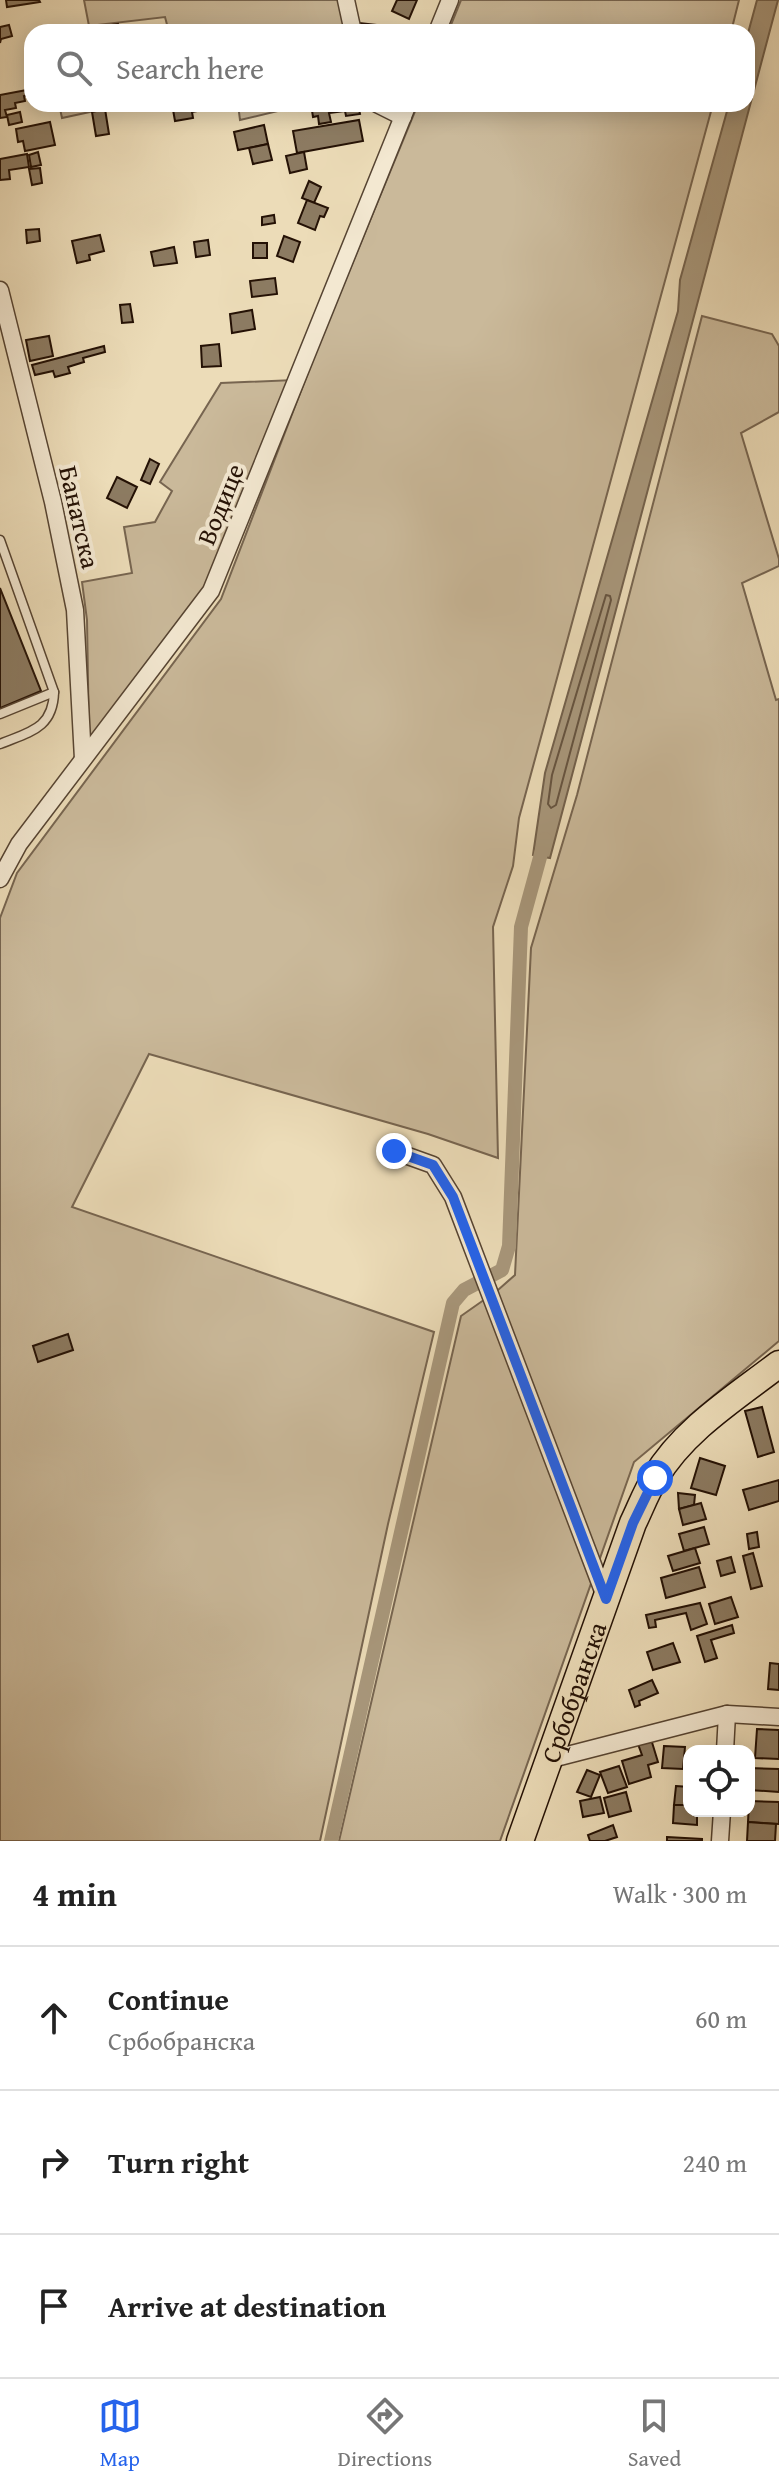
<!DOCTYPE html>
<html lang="en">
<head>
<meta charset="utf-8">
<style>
	:root { --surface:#fff; --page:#f2f2f2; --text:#222; --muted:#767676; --line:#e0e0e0; --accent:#2563eb }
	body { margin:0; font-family:"Gentium Book Plus",serif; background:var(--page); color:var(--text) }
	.controls { position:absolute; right:24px; bottom:24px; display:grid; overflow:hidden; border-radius:16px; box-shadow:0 4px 20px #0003 }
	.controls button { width:72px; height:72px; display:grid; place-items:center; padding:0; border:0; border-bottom:2px solid var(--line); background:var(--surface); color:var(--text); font:40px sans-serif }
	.stop { position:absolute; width:24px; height:24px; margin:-18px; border:6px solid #2563eb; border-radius:50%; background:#fff }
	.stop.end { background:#2563eb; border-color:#fff; box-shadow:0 2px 8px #0008 }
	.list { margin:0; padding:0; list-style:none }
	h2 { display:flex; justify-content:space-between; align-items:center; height:104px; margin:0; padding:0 32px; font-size:34px }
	h2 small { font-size:26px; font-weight:400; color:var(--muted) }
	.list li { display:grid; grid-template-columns:52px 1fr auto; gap:24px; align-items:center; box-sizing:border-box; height:144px; padding:0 32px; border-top:2px solid var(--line) }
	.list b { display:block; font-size:30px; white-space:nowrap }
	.list p { margin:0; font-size:26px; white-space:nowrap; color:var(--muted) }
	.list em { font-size:26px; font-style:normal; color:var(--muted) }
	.icon { flex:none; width:44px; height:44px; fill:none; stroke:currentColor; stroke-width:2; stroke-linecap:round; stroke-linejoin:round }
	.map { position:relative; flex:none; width:779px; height:1841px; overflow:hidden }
	.search { position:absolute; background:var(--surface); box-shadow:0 4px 20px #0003; left:24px; right:24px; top:24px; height:88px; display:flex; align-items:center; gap:20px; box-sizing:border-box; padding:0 28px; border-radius:24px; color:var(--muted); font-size:30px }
	.sheet { height:536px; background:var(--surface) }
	nav { display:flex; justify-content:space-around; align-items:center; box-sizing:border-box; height:112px; border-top:2px solid var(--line); background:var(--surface); font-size:22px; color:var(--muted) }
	nav a { display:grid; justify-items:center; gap:4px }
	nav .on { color:var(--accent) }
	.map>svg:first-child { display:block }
	.green { fill:#cab99a; stroke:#776550; stroke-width:2 }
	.water { fill:#a8977b; stroke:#73614c; stroke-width:2 }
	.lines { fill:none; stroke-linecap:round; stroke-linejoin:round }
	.shore { stroke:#665440; stroke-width:2 }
	.canal { stroke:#a8977b; stroke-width:14 }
	.building { fill:#8c7b62; stroke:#241105; stroke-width:2 }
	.lane-casing { stroke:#564432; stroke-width:11 }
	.street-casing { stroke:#564432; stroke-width:19 }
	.primary-casing { stroke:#241105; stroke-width:29 }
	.lane { stroke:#f3e8d1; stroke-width:8 }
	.street { stroke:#f3e8d1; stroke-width:16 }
	.primary { stroke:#ecdcb8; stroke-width:26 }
	.route { stroke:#2563eb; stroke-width:10 }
	.labels { text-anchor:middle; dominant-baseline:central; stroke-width:8; stroke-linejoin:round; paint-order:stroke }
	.street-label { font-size:26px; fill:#241105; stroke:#f3e8d1 }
</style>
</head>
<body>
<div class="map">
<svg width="779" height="1841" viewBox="0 0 779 1841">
	<rect width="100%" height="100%" fill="#ecdcb8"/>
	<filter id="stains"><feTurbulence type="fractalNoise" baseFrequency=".0025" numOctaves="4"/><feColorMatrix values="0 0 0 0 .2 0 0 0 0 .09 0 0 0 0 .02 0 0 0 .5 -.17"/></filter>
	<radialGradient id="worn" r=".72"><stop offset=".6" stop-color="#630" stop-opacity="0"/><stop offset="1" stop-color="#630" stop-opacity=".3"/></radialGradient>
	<g class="green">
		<path d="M84,0h267l7,32h-189l-4,-15 -76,9z"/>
		<path d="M461,0h278l-8,32h-283z"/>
		<path d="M59,104h68l-65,14z"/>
		<path d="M238,104h69l-67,16z"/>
		<path d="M418,104h295l-194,714 -6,48 -20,61 5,231 -70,-24 -279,-80 -77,153 362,125 -46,192 -68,317h-320v-923l17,-45 204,-274 98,-255z"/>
		<path d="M702,316l70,18 7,12v66l-38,21 38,126v7l-37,17 34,117 3,-1v642l-145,121 -134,379h-161l122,-525 37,-26 17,-15 16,-327 46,-153z"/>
		<path d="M294,380l-88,207 -117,152 -2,-119 -5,-38 50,-9 -8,-46 31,-5 17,-31 -12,-9 61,-99z"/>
	</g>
	<path class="water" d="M757,0h21l-228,858 -17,-3 12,-82 133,-462 2,-31 49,-176h18v-67z"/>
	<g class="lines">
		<path class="shore" d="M606,595l4,1 1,4 -55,205 -5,3 -3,-4 4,-29z"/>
		<path class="canal" d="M331,1841l122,-538 11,-13 38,-20 7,-24 12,-319 24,-88"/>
	</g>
	<g class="building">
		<path d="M6,0h33l1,2 -33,5z"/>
		<path d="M397,0h20l-8,19 -17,-8z"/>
		<path d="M359,23l17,2v7h-18z"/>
		<path d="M118,24l2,8h-52z"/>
		<path d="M9,25l3,11 -11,3 -1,4v-16z"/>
		<path d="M32,89v6l-8,1 1,5 -10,2 1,5 -11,2 2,7 -7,1v-23z"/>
		<path d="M172,104h57v1l-37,7 1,6 -18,3z"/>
		<path d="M311,104h47l2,10 -14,2 -1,-5 -16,2 2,9 -12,2 -1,-8 -5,1z"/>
		<path d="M105,109l4,25 -13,2 -4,-24z"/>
		<path d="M20,112l2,10 -13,3 -2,-10z"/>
		<path d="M359,120l4,21 -66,12 -4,-22z"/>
		<path d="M50,122l5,23 -30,6 -2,-10 -5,1 -2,-13z"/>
		<path d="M264,125l4,19 -30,6 -4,-18z"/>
		<path d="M268,144l4,16 -19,4 -4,-16z"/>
		<path d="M38,152l3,13 -10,2 -2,-12z"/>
		<path d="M304,152l3,17 -17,4 -4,-17z"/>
		<path d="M27,154l2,13 -20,3 1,9 -10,1v-21z"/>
		<path d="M40,168l2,15 -10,2 -3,-16z"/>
		<path d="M309,181l12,6 -7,16 -12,-5z"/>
		<path d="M307,200l21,8 -4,9 -4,-1 -5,14 -17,-7z"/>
		<path d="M274,215l1,8 -13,2v-8z"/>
		<path d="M39,229l1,12 -13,2 -1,-13z"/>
		<path d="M100,235l4,16 -15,4 1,5 -13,3 -5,-22z"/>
		<path d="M284,236l16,6 -7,20 -16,-6z"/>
		<path d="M208,240l2,15 -14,2 -2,-15z"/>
		<rect x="253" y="243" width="14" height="15"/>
		<path d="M174,247l3,16 -23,3 -3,-14z"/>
		<path d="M275,278l2,16 -25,3 -2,-16z"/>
		<path d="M130,304l3,18 -11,1 -2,-18z"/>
		<path d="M252,310l3,19 -23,4 -2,-19z"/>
		<path d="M49,336l4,20 -23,5 -4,-21z"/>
		<path d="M219,344l2,22 -19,1 -1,-21z"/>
		<path d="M104,346l1,6 -22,6 1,4 -16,5 2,6 -15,4 -2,-6 -18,4 -3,-10z"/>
		<path d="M150,459l9,5 -9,20 -9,-4z"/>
		<path d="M117,477l20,10 -10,21 -20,-10z"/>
		<path d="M0,588l41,103 -41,17z"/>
		<path d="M68,1334l5,16 -35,12 -5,-16z"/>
		<path d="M762,1407l12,45 -16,5 -13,-46z"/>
		<path d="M700,1458l25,8 -9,29 -25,-7z"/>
		<path d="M779,1480v21l-30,9 -6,-20z"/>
		<path d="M678,1493l17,2 -1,10 -15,4z"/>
		<path d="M701,1503l5,16 -23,6 -4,-16z"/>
		<path d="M704,1527l5,17 -25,7 -5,-17z"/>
		<path d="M757,1532l2,15 -10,2 -2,-15z"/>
		<path d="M695,1548l5,15 -27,8 -5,-15z"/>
		<path d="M753,1553l9,33 -11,3 -8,-33z"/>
		<path d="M731,1557l4,15 -14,4 -4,-15z"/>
		<path d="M699,1567l6,20 -39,11 -5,-20z"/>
		<path d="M731,1597l7,20 -23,7 -6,-20z"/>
		<path d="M700,1603l7,21 -16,6 -5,-17 -31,7 1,7 -7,1 -3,-13z"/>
		<path d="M732,1625l2,8 -23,7 6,18 -12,4 -8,-26z"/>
		<path d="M673,1643l7,19 -27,8 -6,-18z"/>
		<path d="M770,1663l9,1v26l-11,-1z"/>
		<path d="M652,1680l6,13 -19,8 1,4 -5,2 -6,-17z"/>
		<path d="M757,1729l22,1v29l-24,-1z"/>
		<path d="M651,1739l7,23 -10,3 3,12 -22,7 -7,-23 20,-6 -4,-11z"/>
		<path d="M664,1746l21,1 -2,22 -21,-1z"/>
		<path d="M619,1766l8,21 -19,6 -8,-21z"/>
		<path d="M749,1768l30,1v23l-30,-2z"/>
		<path d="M587,1770l13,5 -9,22 -14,-5z"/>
		<path d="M676,1786l13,1v18h-15z"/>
		<path d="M626,1792l5,19 -22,6 -5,-19z"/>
		<path d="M600,1797l4,16 -21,4 -3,-16z"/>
		<path d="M749,1801l30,1v22l-31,-2z"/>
		<path d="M674,1805h15v6h8v14l-24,-2z"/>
		<path d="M748,1822l28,2 -1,17h-28z"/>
		<path d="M613,1825l4,12 -12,4h-15l-2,-6z"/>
		<path d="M667,1837l35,2v2h-35z"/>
	</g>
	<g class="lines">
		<defs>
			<g id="lane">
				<path d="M0,540l54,152c-1,37 -25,40 -54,52"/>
				<path d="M0,714l54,-22"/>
			</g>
			<g id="street">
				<path d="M346,0l7,32"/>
				<path d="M437,32l13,-32"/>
				<path d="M377,104l26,13"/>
				<path d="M0,290l53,212 22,108 8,149"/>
				<path d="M0,879l19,-35 192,-253 197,-487"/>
				<path d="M394,1151l39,14 20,32 153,402"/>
				<path d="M725,1751l2,-37"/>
				<path d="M548,1760l179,-46 52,3"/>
				<path d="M720,1841l2,-30"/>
			</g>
			<g id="primary">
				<path id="s1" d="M520,1841l113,-318c7,-14 13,-31 22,-45 28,-48 81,-81 124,-114"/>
			</g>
		</defs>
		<use href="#lane" class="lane-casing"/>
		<use href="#street" class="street-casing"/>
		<use href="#primary" class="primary-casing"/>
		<use href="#lane" class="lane"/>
		<use href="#street" class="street"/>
		<use href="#primary" class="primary"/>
	</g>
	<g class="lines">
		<path class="route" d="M394,1151l39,14 20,32 153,402 27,-76 22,-45"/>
	</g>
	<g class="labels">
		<g class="street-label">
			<text transform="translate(220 504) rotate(-68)">Водице</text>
			<text transform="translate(80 517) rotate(77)">Банатска</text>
			<text stroke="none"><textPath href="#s1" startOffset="158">Србобранска</textPath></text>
		</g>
	</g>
	<rect width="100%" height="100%" filter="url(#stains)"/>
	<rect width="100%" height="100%" fill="url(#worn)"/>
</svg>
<div class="controls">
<button><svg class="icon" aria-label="locate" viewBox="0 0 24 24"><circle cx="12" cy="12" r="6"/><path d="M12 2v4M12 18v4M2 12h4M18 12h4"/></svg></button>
</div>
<div class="stop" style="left:655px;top:1478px"></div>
<div class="stop end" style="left:394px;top:1151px"></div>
<div class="search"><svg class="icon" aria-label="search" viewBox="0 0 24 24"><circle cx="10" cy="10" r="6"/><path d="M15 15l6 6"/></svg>Search here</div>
</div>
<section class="sheet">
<h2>4 min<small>Walk · 300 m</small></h2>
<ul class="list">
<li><svg class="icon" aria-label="ahead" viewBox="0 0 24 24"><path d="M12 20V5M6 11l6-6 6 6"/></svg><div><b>Continue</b><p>Србобранска</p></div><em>60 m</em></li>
<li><svg class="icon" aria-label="right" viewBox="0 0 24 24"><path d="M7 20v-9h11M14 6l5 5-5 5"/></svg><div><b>Turn right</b></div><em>240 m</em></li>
<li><svg class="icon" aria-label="arrive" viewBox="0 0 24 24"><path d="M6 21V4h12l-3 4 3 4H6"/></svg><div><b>Arrive at destination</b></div></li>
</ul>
</section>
<nav>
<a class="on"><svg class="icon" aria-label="map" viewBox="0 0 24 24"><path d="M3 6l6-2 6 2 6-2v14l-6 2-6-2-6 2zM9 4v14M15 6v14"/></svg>Map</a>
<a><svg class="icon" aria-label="directions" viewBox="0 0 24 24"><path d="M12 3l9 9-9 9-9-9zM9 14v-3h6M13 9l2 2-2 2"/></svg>Directions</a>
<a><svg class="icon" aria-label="saved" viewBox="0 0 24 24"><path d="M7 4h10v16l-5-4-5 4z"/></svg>Saved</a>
</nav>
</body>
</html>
